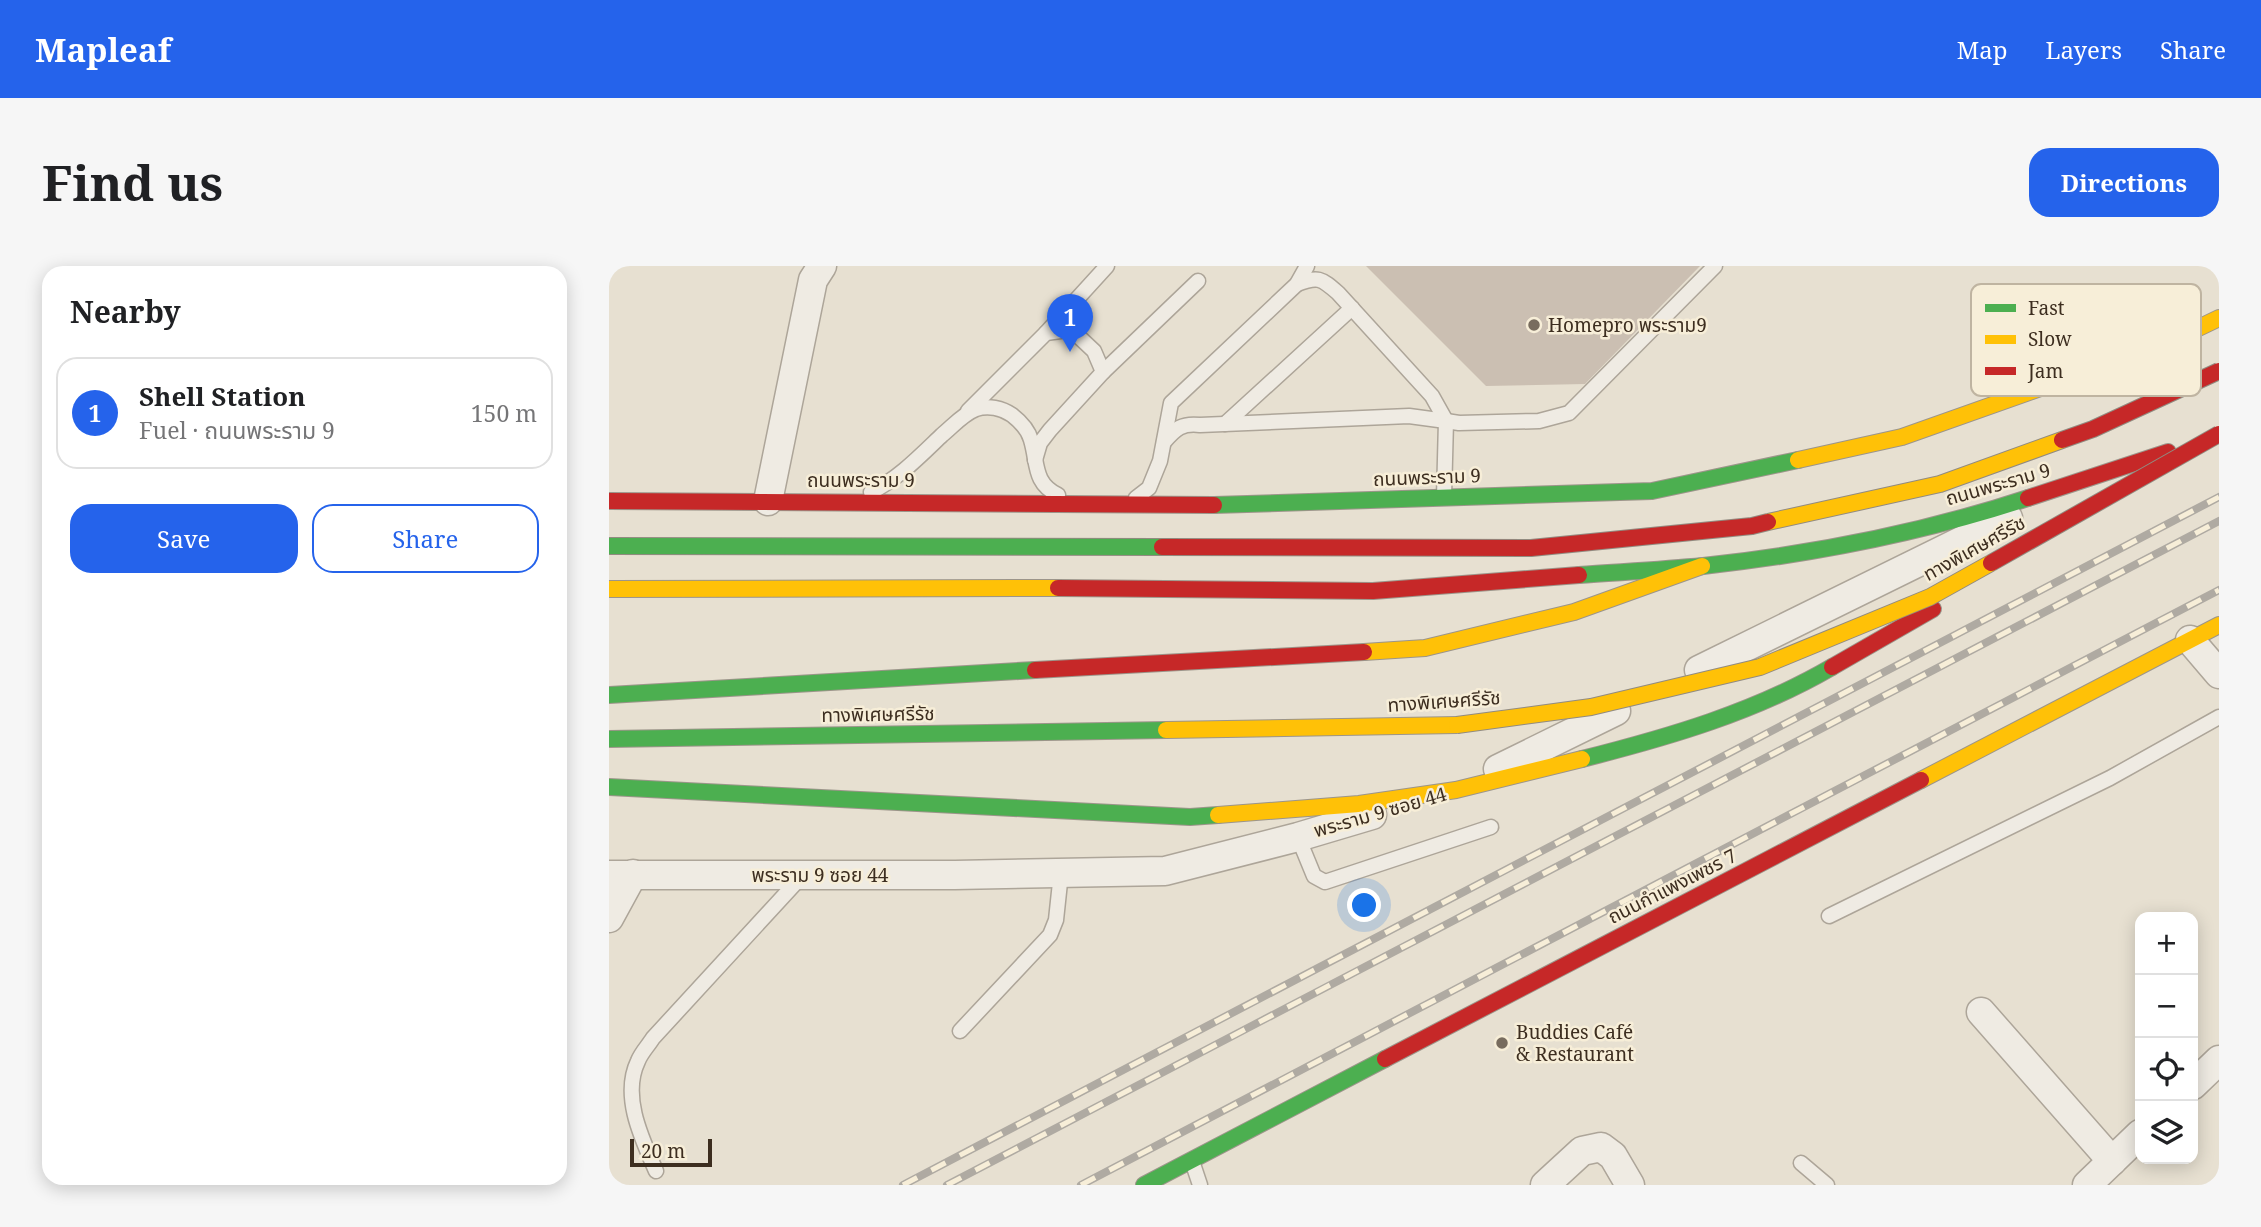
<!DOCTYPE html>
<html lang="en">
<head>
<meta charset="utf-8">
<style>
	:root { --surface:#fff; --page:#f6f6f6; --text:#202124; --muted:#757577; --line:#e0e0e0; --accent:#2563eb }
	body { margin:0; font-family:"Noto Serif","Noto Sans Thai",serif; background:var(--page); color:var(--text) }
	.controls { position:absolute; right:21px; bottom:21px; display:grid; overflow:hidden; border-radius:14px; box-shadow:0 4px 18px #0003 }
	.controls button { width:63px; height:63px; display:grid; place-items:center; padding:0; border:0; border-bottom:2px solid var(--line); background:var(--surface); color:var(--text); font:35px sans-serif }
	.scale { position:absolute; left:21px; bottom:18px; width:82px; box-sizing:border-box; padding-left:7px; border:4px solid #3d2e20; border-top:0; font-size:19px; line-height:24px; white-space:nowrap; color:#3d2e20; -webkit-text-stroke:5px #f7eed8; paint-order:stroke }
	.you { position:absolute; left:756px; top:640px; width:24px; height:24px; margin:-18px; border:5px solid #fff; border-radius:50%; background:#1a73e8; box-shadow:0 0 0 10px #1a73e833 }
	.badge { display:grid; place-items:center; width:46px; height:46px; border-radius:50%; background:var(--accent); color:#fff; font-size:23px; font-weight:700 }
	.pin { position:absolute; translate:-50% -58px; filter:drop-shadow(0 2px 4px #0008) }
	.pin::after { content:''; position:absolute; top:37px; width:24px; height:21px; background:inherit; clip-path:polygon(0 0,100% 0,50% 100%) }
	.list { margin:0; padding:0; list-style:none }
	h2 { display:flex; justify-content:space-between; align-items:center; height:91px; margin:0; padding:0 28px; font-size:30px }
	h2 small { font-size:23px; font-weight:400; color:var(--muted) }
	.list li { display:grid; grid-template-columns:46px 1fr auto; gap:21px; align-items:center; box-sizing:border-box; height:112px; margin:0 14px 14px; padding:0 14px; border:2px solid var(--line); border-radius:21px }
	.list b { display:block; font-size:26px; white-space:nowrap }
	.list p { margin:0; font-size:23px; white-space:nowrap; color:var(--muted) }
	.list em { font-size:23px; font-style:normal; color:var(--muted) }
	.actions { display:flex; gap:14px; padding:21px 28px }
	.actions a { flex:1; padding:16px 0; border:2px solid var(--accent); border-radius:21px; text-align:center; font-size:24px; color:var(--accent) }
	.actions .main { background:var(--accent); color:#fff }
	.icon { flex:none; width:38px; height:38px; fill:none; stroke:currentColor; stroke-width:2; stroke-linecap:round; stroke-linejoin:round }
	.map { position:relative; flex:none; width:1610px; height:919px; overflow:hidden; border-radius:21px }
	header { display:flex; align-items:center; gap:42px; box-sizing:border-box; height:98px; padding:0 35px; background:var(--accent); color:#fff }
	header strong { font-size:33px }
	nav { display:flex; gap:38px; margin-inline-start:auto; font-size:24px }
	.intro { display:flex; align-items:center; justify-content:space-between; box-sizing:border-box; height:168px; padding:0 42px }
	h1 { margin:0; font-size:49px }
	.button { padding:18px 32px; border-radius:21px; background:var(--accent); color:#fff; font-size:24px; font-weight:700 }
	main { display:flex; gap:42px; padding:0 42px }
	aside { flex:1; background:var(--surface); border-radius:21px; box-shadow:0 4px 18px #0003 }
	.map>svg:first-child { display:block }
	.building { fill:#cbbfb2 }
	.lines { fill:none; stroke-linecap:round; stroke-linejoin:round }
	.lane-casing { stroke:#ada599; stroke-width:17 }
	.street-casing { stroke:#ada599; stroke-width:31 }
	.fast-casing { stroke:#9c958a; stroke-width:18 }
	.slow-casing { stroke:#9c958a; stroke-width:18 }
	.jam-casing { stroke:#9c958a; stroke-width:18 }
	.lane { stroke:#efebe3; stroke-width:14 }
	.street { stroke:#efebe3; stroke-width:28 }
	.fast { stroke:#4caf50; stroke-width:16 }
	.slow { stroke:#ffc107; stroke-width:16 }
	.jam { stroke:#c62828; stroke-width:16 }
	.rail-casing { stroke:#afaaa2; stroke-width:8 }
	.rail { stroke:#f7eed8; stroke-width:5; stroke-dasharray:16; stroke-linecap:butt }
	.fast-bridge-casing { stroke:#928b80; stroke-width:18; stroke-linecap:butt }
	.slow-bridge-casing { stroke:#928b80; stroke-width:18; stroke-linecap:butt }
	.jam-bridge-casing { stroke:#928b80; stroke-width:18; stroke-linecap:butt }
	.fast-bridge { stroke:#4caf50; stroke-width:16 }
	.slow-bridge { stroke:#ffc107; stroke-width:16 }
	.jam-bridge { stroke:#c62828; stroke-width:16 }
	.poi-dot { fill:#786c5e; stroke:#f7eed8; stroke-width:2.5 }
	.labels { text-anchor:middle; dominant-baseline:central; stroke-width:5; stroke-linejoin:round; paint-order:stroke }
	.poi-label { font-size:19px; fill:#3d2e20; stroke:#f7eed8; text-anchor:start }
	.street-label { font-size:19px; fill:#3d2e20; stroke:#f7eed8 }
	.key { fill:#f7eed8; stroke:#bfb4a1; stroke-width:2 }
	.key-label { font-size:19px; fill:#3d2e20 }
</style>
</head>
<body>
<header>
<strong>Mapleaf</strong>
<nav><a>Map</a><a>Layers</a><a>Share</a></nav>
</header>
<div class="intro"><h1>Find us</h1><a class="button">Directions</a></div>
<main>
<aside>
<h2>Nearby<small></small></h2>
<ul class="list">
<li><span class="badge">1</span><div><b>Shell Station</b><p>Fuel · ถนนพระราม 9</p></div><em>150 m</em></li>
</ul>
<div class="actions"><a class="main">Save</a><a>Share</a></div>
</aside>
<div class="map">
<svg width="1610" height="919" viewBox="0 0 1610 919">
	<rect width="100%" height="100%" fill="#e7e0d1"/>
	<path class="building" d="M757,0h334l-115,118 -99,2z"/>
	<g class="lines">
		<defs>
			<g id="lane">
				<path d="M688,18c21,-8 24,-6 41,9l94,103 14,25"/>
				<path d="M437,67l61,-67"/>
				<path d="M494,106l95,-91"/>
				<path d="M359,145l78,-78 22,-3 9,5 17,16 9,21 -53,58 -10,13 -5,17"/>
				<path d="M616,158l127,-116"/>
				<path d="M555,176c12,-14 18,-19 36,-17l209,-9 37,5"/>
				<path d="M262,226c27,-13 49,-36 71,-57 11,-9 21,-21 34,-26 12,-4 26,-1 36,6 9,7 16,14 19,25 7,23 2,43 27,55"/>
				<path d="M835,231l2,-76 13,2 80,-2 30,-8 146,-147"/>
				<path d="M527,232l13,-10 11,-27 11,-58 126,-119 10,-18"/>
				<path d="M689,571l16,39 11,6 166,-55"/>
				<path d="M1220,650l281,-138 109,-61"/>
				<path d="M351,765l90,-96 6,-15 5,-47"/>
				<path d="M583,895l8,24"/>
				<path d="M1192,897l26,22"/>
				<path d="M47,905c-14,-32 -35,-75 -18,-110 3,-8 10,-15 15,-23l149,-162"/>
			</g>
			<g id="street">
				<path d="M159,235l45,-221 9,-14"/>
				<path d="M1581,374l29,34"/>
				<path d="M1090,404l309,-152"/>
				<path d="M889,503l118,-58"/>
				<path d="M0,609h346l210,-4 133,-34 74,-22"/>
				<path d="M0,652l24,-44"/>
				<path d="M1372,746l131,149"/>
				<path d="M1584,819l26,-25"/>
				<path d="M936,919l37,-34 19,-4 12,9 17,29"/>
				<path d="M1478,919l53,-51"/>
			</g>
			<g id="fast">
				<path d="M605,239l438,-14 146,-31"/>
				<path d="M970,309c41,-3 83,-5 124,-9 110,-12 219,-33 325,-68"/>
				<path d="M0,429l426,-25"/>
				<path d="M0,473l557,-9"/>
				<path d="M973,493c87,-22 173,-47 250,-92"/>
				<path d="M0,521l581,30 28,-2"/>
				<path d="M535,919l241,-126"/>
			</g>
			<g id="slow">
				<path d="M1189,194l104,-23 263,-93 54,-26"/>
				<path d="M0,323l449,-1"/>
				<path d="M755,386l61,-4 149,-36 128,-46"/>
				<path d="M557,464l291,-5"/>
				<path d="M1312,514l298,-155"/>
				<path d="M609,549l141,-11 97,-14 126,-31"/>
			</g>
			<g id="jam">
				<path d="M1419,232l140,-46"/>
				<path d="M0,235l605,4"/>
				<path d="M449,322l315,3 206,-16"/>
				<path d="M1223,401l101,-58"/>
				<path d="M426,404l329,-18"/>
				<path d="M776,793l536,-279"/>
			</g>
		</defs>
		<use href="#lane" class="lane-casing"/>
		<use href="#street" class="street-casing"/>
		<use href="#fast" class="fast-casing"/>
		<use href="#slow" class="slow-casing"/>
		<use href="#jam" class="jam-casing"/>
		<use href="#lane" class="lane"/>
		<use href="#street" class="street"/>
		<use href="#fast" class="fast"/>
		<use href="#slow" class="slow"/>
		<use href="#jam" class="jam"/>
		<defs>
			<g id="rail">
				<path d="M294,919l1316,-688"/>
				<path d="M338,919l1272,-664"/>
				<path d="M472,919l1138,-595"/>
			</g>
		</defs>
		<use href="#rail" class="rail-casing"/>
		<use href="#rail" class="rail"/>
		<defs>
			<path id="fast-bridge" d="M0,280l553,1"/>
			<g id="slow-bridge">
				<path d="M1159,256l172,-38 122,-44"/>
				<path d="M848,459l134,-18 169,-40 170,-70 61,-34"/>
			</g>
			<g id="jam-bridge">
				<path d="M1453,174l31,-11 126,-58"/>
				<path d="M553,281l369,1 221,-22 16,-4"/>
				<path d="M1382,297l228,-129"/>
			</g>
		</defs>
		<use href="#fast-bridge" class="fast-bridge-casing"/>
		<use href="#slow-bridge" class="slow-bridge-casing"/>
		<use href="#jam-bridge" class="jam-bridge-casing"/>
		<use href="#fast-bridge" class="fast-bridge"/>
		<use href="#slow-bridge" class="slow-bridge"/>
		<use href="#jam-bridge" class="jam-bridge"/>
	</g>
	<g class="poi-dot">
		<circle cx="925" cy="59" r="7"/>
		<circle cx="893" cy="777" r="7"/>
	</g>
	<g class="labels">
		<g class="poi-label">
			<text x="939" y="59">Homepro พระราม9</text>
			<text x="907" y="766">Buddies Café<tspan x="907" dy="22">&amp; Restaurant</tspan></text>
		</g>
		<g class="street-label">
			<text transform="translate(818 211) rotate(-2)">ถนนพระราม 9</text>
			<text x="252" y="214">ถนนพระราม 9</text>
			<text transform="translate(1389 218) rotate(-16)">ถนนพระราม 9</text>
			<text transform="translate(1365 282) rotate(-29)">ทางพิเศษศรีรัช</text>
			<text transform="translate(835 435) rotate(-4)">ทางพิเศษศรีรัช</text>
			<text transform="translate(269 448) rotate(-1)">ทางพิเศษศรีรัช</text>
			<text transform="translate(771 546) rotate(-16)">พระราม 9 ซอย 44</text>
			<text x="211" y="609">พระราม 9 ซอย 44</text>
			<text transform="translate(1063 620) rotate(-27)">ถนนกำแพงเพชร 7</text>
		</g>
	</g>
	<rect x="1362" y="18" width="230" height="112" rx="10" class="key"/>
	<rect x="1376" y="38" width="31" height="8" fill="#4caf50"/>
	<rect x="1376" y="69" width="31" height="9" fill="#ffc107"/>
	<rect x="1376" y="101" width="31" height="8" fill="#c62828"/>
	<g class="key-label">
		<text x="1419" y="49">Fast</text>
		<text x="1419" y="80">Slow</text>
		<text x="1419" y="112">Jam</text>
	</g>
</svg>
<div class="controls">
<button>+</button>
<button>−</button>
<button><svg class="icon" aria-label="locate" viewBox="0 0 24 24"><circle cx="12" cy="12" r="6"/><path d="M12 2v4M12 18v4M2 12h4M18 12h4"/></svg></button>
<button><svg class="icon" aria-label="layers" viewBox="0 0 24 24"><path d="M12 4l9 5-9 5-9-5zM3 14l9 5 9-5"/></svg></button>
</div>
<div class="scale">20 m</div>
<div class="you"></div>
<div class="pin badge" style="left:461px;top:86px">1</div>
</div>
</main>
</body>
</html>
